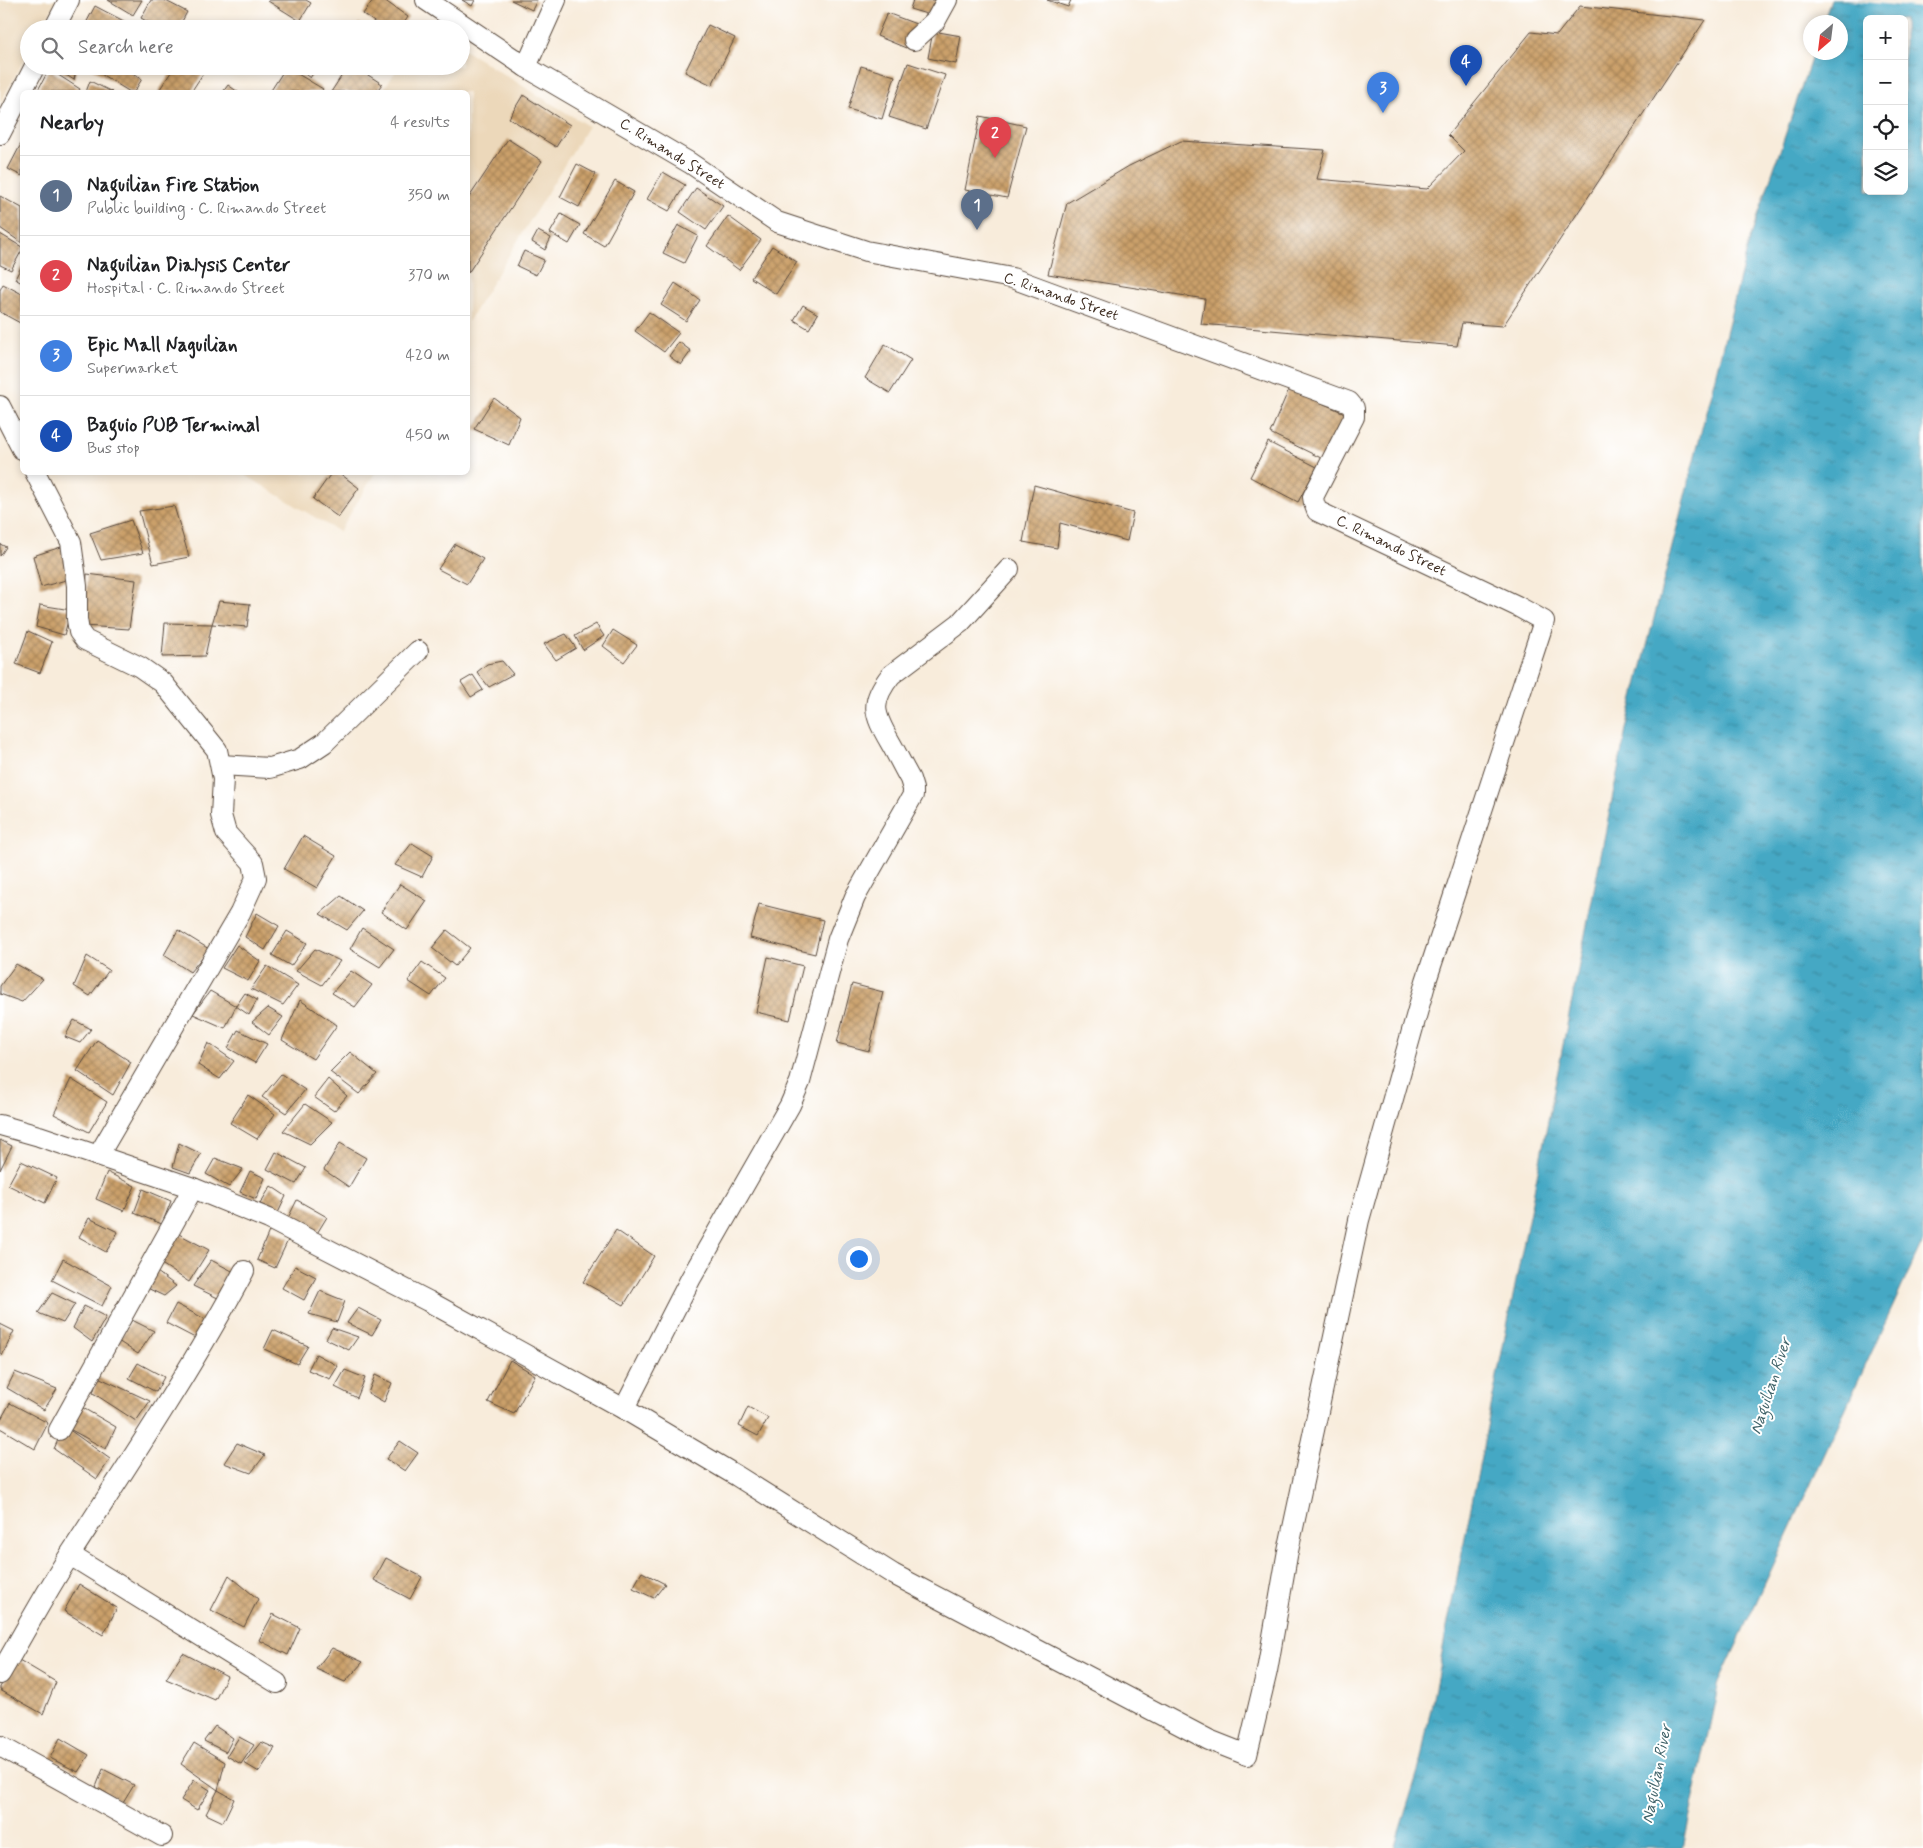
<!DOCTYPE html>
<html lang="en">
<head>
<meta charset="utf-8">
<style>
	:root { --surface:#fff; --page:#f2f2f2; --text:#202124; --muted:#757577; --line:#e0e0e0; --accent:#0b8043 }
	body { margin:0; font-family:Mynerve,sans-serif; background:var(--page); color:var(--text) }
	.controls { position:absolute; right:15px; top:15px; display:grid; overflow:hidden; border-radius:8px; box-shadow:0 2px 8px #0003 }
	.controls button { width:45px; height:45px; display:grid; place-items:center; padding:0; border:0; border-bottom:1px solid var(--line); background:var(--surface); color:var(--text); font:25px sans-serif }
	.compass { position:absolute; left:1803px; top:15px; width:45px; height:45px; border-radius:50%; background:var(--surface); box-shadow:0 2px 8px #0003; rotate:208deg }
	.you { position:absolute; left:858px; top:1258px; width:18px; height:18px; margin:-12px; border:4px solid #fff; border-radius:50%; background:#1a73e8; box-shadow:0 0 0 8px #1a73e833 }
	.badge { display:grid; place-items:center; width:32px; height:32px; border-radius:50%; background:var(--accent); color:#fff; font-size:16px; font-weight:700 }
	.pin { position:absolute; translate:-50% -41px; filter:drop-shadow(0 1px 2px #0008) }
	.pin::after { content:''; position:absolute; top:26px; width:18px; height:15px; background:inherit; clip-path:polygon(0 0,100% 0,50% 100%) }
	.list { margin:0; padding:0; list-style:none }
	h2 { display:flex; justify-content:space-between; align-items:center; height:65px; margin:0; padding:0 20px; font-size:21px }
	h2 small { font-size:16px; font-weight:400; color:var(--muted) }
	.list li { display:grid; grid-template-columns:32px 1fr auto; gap:15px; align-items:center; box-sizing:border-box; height:80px; padding:0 20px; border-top:1px solid var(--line) }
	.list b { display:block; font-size:19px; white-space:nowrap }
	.list p { margin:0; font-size:16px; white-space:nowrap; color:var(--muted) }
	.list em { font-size:16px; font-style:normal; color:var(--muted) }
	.icon { flex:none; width:28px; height:28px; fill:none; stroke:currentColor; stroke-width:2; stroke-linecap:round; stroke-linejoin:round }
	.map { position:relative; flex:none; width:1923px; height:1848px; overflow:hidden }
	.search { position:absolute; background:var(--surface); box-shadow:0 2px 8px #0003; left:20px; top:20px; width:450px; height:55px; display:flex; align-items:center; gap:12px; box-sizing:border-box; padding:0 18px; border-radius:28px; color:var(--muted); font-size:19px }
	.panel { position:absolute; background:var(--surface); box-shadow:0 2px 8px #0003; left:20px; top:90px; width:450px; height:385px; border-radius:8px }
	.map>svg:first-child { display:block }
	.built { fill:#ecd8ba }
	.water { fill:url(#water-ripples); stroke:#406971; fill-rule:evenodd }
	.pier { fill:#f8ecdb }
	.building { fill:url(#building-cross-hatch) }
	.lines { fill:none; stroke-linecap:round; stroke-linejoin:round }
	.minor-casing { stroke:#57473a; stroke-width:22 }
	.minor { stroke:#fff; stroke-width:20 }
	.labels { text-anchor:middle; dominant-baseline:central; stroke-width:4; stroke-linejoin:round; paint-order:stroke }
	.street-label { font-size:15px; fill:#3b2a1e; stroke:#fff }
	.water-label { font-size:16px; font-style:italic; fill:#406369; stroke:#fff }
</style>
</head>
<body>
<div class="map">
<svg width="1923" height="1848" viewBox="0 0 1923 1848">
	<defs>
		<pattern id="water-ripples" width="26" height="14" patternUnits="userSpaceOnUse" patternTransform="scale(1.25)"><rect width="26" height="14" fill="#45a8c4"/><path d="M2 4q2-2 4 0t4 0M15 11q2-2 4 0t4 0" fill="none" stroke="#3b899f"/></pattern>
		<pattern id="building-cross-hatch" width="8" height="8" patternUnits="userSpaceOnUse" patternTransform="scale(1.25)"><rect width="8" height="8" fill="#cba06b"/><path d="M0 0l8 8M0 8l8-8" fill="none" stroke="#a68357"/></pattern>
	</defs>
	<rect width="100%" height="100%" fill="#fff"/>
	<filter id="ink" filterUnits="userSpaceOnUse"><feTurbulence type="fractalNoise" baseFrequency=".02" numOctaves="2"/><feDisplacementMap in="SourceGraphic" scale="10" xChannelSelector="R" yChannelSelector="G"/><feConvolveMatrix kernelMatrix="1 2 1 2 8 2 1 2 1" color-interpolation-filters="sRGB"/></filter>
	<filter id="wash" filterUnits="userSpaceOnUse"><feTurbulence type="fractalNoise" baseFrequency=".0096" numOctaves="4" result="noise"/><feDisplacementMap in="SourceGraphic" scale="20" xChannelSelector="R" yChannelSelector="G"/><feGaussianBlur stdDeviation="1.12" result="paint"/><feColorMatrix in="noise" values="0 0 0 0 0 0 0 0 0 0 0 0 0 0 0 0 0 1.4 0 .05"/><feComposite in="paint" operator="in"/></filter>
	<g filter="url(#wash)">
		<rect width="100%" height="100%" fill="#f8ecdb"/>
		<g class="built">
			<path d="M0,0h57l-16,29h-12v22l-29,53z"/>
			<path d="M461,48l127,78 -120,196v-230h-86l17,-26h62z"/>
			<path d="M242,473h133l-36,59z"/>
		</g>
		<path class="water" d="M1831,0h92v1241l-204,442 -36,165h-289l25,-80 207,-1039 123,-487 64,-189 27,-1v-30h-17zM1867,19h37v172h-37z"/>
		<path class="pier" d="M1847,0h76v8z"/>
		<g id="blocks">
			<g class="building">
				<path d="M108,0h34l-9,15z"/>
				<path d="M151,0h13l23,12 -9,17h-18l-19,-11z"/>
				<path d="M269,0h37l5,3 -11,18 -32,-20z"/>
				<path d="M373,0h11l24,17 -8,12h-16l-21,-15z"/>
				<path d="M462,0h13l-3,6z"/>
				<path d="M511,0h26l-5,10z"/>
				<path d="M913,0h25l-5,16 -23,-7z"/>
				<path d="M1047,0h24l-3,7z"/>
				<path d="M95,6l44,23h-56z"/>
				<path d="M1580,6l125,14 -202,306 -41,-3 -5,23 -256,-22 4,-25 -157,-25 19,-71 62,-37 52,-25 144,9 -8,29 110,10 37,-38 -16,-16 83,-103 26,3z"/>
				<path d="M887,13l29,11 -10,24 -29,-12z"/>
				<path d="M359,23l8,6h-12z"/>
				<path d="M708,25l27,13 -23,47 -27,-13z"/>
				<path d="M933,31l28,5 -5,28 -28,-6z"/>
				<path d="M908,63l37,12 -19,54 -37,-12z"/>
				<path d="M52,66h25l-3,14z"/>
				<path d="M88,66h33l21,13 -8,13h-4z"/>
				<path d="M175,66h33l-17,26h-33z"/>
				<path d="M294,66h24l-8,12z"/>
				<path d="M348,66h6l28,18 -6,8h-45z"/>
				<path d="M861,66l34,10 -13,43 -34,-10z"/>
				<path d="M286,67l37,22 -2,3h-51z"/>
				<path d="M49,69l31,20 -2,3h-41z"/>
				<path d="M90,81l22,11h-26z"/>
				<path d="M228,85l10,7h-15z"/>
				<path d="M523,95l47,30 -14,22 -47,-29z"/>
				<path d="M980,116l46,10 -19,72 -42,-8z"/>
				<path d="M508,139l34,22 -74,112v-74z"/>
				<path d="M21,144l1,1v31l-14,-7z"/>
				<path d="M577,164l19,10 -17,33 -19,-10z"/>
				<path d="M663,172l22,13 -16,26 -22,-12z"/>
				<path d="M615,181l19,11 -30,54 -20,-12z"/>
				<path d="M696,188l27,18 -17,24 -26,-18z"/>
				<path d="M0,196l22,12v35l-22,-15z"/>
				<path d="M561,214l19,11 -11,19 -19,-11z"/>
				<path d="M728,216l33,24 -22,30 -32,-24z"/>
				<path d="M678,225l20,11 -14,27 -21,-10z"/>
				<path d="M538,231l13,7 -6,12 -13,-8z"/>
				<path d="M0,234l22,13v3l-11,20 -11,-5z"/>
				<path d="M772,246l25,16 -21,32 -25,-16z"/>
				<path d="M524,251l20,9 -8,15 -19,-9z"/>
				<path d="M22,265v18l-7,-4z"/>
				<path d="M675,283l25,17 -14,21 -25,-16z"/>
				<path d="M3,284l19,10v30l-22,-12v-22z"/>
				<path d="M803,305l15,9 -9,15 -15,-9z"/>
				<path d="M649,312l30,21 -15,19 -29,-21z"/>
				<path d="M679,342l12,9 -10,14 -12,-9z"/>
				<path d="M885,344l26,16 -21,33 -25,-15z"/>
				<path d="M1289,389l58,25 -24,45 -53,-26z"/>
				<path d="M494,398l26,19 -11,28 -35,-16z"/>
				<path d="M1268,442l49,25 -19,35 -48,-25z"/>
				<path d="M332,472h6l21,16 -21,29 -25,-18z"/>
				<path d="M1034,485l99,28 -6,28 -67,-18 -3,25 -34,-6z"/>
				<path d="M174,506l15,51 -36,7 -14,-53z"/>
				<path d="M131,520l12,33 -42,7 -11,-27z"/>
				<path d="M0,544l6,3 -6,9z"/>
				<path d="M455,544l28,15 -16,25 -29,-15z"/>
				<path d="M61,547l12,31 -32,9 -8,-31z"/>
				<path d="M87,574l49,6 -7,49 -45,-3z"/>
				<path d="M219,601l31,3 -3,23 -35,-3 -7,32 -43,1 3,-34 47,1z"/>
				<path d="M40,605l31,5 -7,25 -28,-8z"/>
				<path d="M596,624l8,12 -21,14 -8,-14z"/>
				<path d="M613,630l24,15 -13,17 -21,-16z"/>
				<path d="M28,631l24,11 -12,31 -24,-9z"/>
				<path d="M566,634l10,14 -20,12 -12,-16z"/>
				<path d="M502,661l11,13 -24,13 -12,-15 10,-8z"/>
				<path d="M473,675l10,15 -12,7 -10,-15z"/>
				<path d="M303,836l33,20 -19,32 -33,-19z"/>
				<path d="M412,843l21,13 -11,21 -27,-12z"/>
				<path d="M400,884l27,17 -20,29 -26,-18z"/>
				<path d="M341,896l22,15 -16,19 -27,-16z"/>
				<path d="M759,904l64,16 -8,34 -65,-16z"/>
				<path d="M257,913l22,13 -14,24 -20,-13z"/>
				<path d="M362,928l32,21 -14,18 -30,-18z"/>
				<path d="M178,930l31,19 -19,23 -26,-17z"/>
				<path d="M447,930l23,18 -15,18 -23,-18z"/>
				<path d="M287,931l20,12 -16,23 -19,-11z"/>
				<path d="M237,945l23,16 -12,20 -26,-13z"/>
				<path d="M315,949l25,12 -18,24 -26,-14z"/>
				<path d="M87,956l22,14 -19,26 -16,-10z"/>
				<path d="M768,957l35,9 -13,54 -34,-8z"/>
				<path d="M422,962l23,16 -14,18 -23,-15z"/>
				<path d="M16,964l27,15 -21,23 -22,-8v-8z"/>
				<path d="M267,966l31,19 -15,20 -32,-16z"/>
				<path d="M351,971l21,14 -17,22 -23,-14z"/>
				<path d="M852,984l31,8 -14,59 -32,-8z"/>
				<path d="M210,991l26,15 9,-13 12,7 -8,15 -13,-9 -11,22 -32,-14z"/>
				<path d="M300,1000l37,25 -24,34 -31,-19z"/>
				<path d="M268,1008l15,9 -14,18 -17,-13z"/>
				<path d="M74,1020l17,9 -11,14 -15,-6z"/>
				<path d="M238,1030l29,14 -12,19 -27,-15z"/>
				<path d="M97,1040l34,22 -18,33 -36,-24z"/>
				<path d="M208,1043l26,18 -14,18 -22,-14z"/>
				<path d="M350,1052l27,22 -18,20 -29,-22z"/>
				<path d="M281,1074l24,16 -19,23 -24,-16z"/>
				<path d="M71,1079l36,23 -18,30 -35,-18z"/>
				<path d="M328,1079l19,17 -13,15 -20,-14z"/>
				<path d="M248,1095l27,19 -18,25 -27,-16z"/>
				<path d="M305,1104l27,18 -22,22 -27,-13z"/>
				<path d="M0,1140l12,6 -12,24z"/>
				<path d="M179,1143l22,11 -11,19 -17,-6z"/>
				<path d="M340,1143l26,15 -17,29 -25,-17z"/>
				<path d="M276,1152l30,16 -10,16 -29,-15z"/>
				<path d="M215,1158l28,11 -14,18 -23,-13z"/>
				<path d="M21,1161l36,17 -12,25 -37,-18z"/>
				<path d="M250,1171l15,7 -9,21 -16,-7z"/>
				<path d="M107,1172l28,14 -11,25 -28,-12z"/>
				<path d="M271,1186l15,10 -8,17 -18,-9z"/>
				<path d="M143,1189l28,12 -9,23 -28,-11z"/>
				<path d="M297,1200l30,17 -11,18 -28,-17z"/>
				<path d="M89,1218l29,14 -12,20 -27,-15z"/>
				<path d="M270,1229l19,9 -14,30 -18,-8z"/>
				<path d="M616,1230l38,26 -30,49 -41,-23z"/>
				<path d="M175,1232l34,18 -20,32 -32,-21z"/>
				<path d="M63,1259l49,27 -10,20 -50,-26z"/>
				<path d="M211,1260l27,14 -16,26 -29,-14z"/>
				<path d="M295,1266l21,11 -12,23 -22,-12z"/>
				<path d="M153,1269l23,17 -12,10 -23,-11z"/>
				<path d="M320,1291l25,10 -8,21 -28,-8z"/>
				<path d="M52,1293l23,11 -12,19 -25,-10z"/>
				<path d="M176,1304l31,16 -12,18 -29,-15z"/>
				<path d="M84,1306l22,11 -14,25 -19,-14z"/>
				<path d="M358,1308l23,12 -9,15 -25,-12z"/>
				<path d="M132,1320l22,11 -16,23 -20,-13z"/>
				<path d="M0,1324l14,7 -12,25 -2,-1z"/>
				<path d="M332,1328l26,9 -9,13 -23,-11z"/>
				<path d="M273,1330l35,16 -11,18 -33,-15z"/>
				<path d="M316,1354l22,12 -8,13 -22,-9z"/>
				<path d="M510,1360l25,15 -21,39 -26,-12z"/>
				<path d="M138,1363l26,14 -8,15 -27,-14z"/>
				<path d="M345,1370l20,8 -8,20 -22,-11z"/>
				<path d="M15,1372l42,17 -13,21 -37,-22z"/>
				<path d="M375,1375l17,8 -8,19 -16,-9z"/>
				<path d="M98,1377l52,24 -14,20 -43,-28z"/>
				<path d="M10,1403l38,20 -13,26 -35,-21v-7z"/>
				<path d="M76,1404l40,23 -10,22 -42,-23 46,33 -13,20 -43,-30 10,-23z"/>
				<path d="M748,1407l20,11 -10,18 -19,-10z"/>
				<path d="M400,1441l18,12 -13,18 -19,-12z"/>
				<path d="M237,1443l28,12 -14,18 -27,-10z"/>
				<path d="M386,1558l36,19 -12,22 -36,-19z"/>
				<path d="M642,1572l23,12 -11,14 -21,-10z"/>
				<path d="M229,1575l29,24 -14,28 -33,-17z"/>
				<path d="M79,1584l38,24 -14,27 -39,-24z"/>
				<path d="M273,1614l27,14 -12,27 -29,-15z"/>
				<path d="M332,1648l31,14 -18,20 -29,-13z"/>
				<path d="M183,1653l44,23 -12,24 -49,-21z"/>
				<path d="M19,1660l37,22 -13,32 -43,-24v-3z"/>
				<path d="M215,1726l18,12 -7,14 -22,-11z"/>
				<path d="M239,1737l15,8 -13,19 -14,-8z"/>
				<path d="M60,1738l29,17 -11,17 -28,-14z"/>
				<path d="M261,1742l14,6 -16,24 -15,-9z"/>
				<path d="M194,1743l31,19 -7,28 -37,-26z"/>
				<path d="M103,1769l31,16 -11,18 -27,-16z"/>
				<path d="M194,1780l16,10 -13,20 -16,-10z"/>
				<path d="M218,1790l16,9 -11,23 -17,-8z"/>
			</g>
		</g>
	</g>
	<g filter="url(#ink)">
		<use href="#blocks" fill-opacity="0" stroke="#57473a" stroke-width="1"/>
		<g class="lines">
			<defs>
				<g id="minor">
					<path d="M54,29l15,-29"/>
					<path d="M914,40l22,-20 11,-20"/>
					<path d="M526,67l30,-67"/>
					<path d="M0,134l35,-68"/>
					<path d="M0,406l22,43"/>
					<path d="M35,472l36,70 6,44v33l2,13 6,8 55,27 23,16 54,67 6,29 -2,36 5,18 27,30 3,15 -16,35 -142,243"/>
					<path d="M221,765l49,3 30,-9 24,-16 94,-92"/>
					<path d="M0,1125l39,11 154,52 76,31 29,15 130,67 196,108 113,67 156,98 316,166 38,15 20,-84 20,-115 72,-336 67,-239 118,-360 -27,-15 -200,-95 -3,-8 -1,-6 41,-80v-9l-5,-6 -337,-124 -146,-27 -89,-29 -87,-59 -164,-96 -100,-67"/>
					<path d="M624,1409l67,-131 99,-173 10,-23 38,-143 17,-42 58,-102v-6l-3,-10c-7,-12 -13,-25 -20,-37 -16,-28 -21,-39 1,-67l69,-52 49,-54"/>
					<path d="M59,1430l134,-242"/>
					<path d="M70,1555l207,128"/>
					<path d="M0,1674c24,-41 46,-82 71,-121 60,-93 121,-185 173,-282"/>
					<path d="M0,1746l162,90"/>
				</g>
			</defs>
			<use href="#minor" class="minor-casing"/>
			<use href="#minor" class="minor"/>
		</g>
	</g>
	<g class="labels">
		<g class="street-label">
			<text transform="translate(672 154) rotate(32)">C. Rimando Street</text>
			<text transform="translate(1061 297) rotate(19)">C. Rimando Street</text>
			<text transform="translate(1391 546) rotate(26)">C. Rimando Street</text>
		</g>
		<g class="water-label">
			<text transform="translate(1771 1386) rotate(-72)">Naguilian River</text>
			<text transform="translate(1657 1774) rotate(-79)">Naguilian River</text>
		</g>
	</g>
</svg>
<div class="controls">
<button>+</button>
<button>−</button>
<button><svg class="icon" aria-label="locate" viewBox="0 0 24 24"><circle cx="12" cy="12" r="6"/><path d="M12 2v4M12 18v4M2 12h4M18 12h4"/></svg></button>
<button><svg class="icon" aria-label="layers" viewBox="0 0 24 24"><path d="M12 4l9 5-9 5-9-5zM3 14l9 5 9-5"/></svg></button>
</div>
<svg class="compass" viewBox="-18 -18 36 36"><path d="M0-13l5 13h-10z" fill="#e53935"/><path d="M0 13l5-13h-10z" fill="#757577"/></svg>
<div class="you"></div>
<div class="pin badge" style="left:977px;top:230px;background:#5c6f8a">1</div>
<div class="pin badge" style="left:995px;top:158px;background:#e0444e">2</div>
<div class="pin badge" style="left:1383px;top:113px;background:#3f7fe0">3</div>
<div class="pin badge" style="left:1466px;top:86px;background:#1a4fb4">4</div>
<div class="search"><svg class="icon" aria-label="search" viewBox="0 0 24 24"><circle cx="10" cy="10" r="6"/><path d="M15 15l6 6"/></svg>Search here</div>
<section class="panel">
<h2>Nearby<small>4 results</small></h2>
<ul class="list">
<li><span class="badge" style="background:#5c6f8a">1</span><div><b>Naguilian Fire Station</b><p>Public building · C. Rimando Street</p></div><em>350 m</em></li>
<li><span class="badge" style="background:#e0444e">2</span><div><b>Naguilian Dialysis Center</b><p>Hospital · C. Rimando Street</p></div><em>370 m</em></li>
<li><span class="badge" style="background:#3f7fe0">3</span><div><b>Epic Mall Naguilian</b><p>Supermarket</p></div><em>420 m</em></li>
<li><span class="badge" style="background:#1a4fb4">4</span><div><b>Baguio PUB Terminal</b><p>Bus stop</p></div><em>450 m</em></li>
</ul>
</section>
</div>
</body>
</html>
